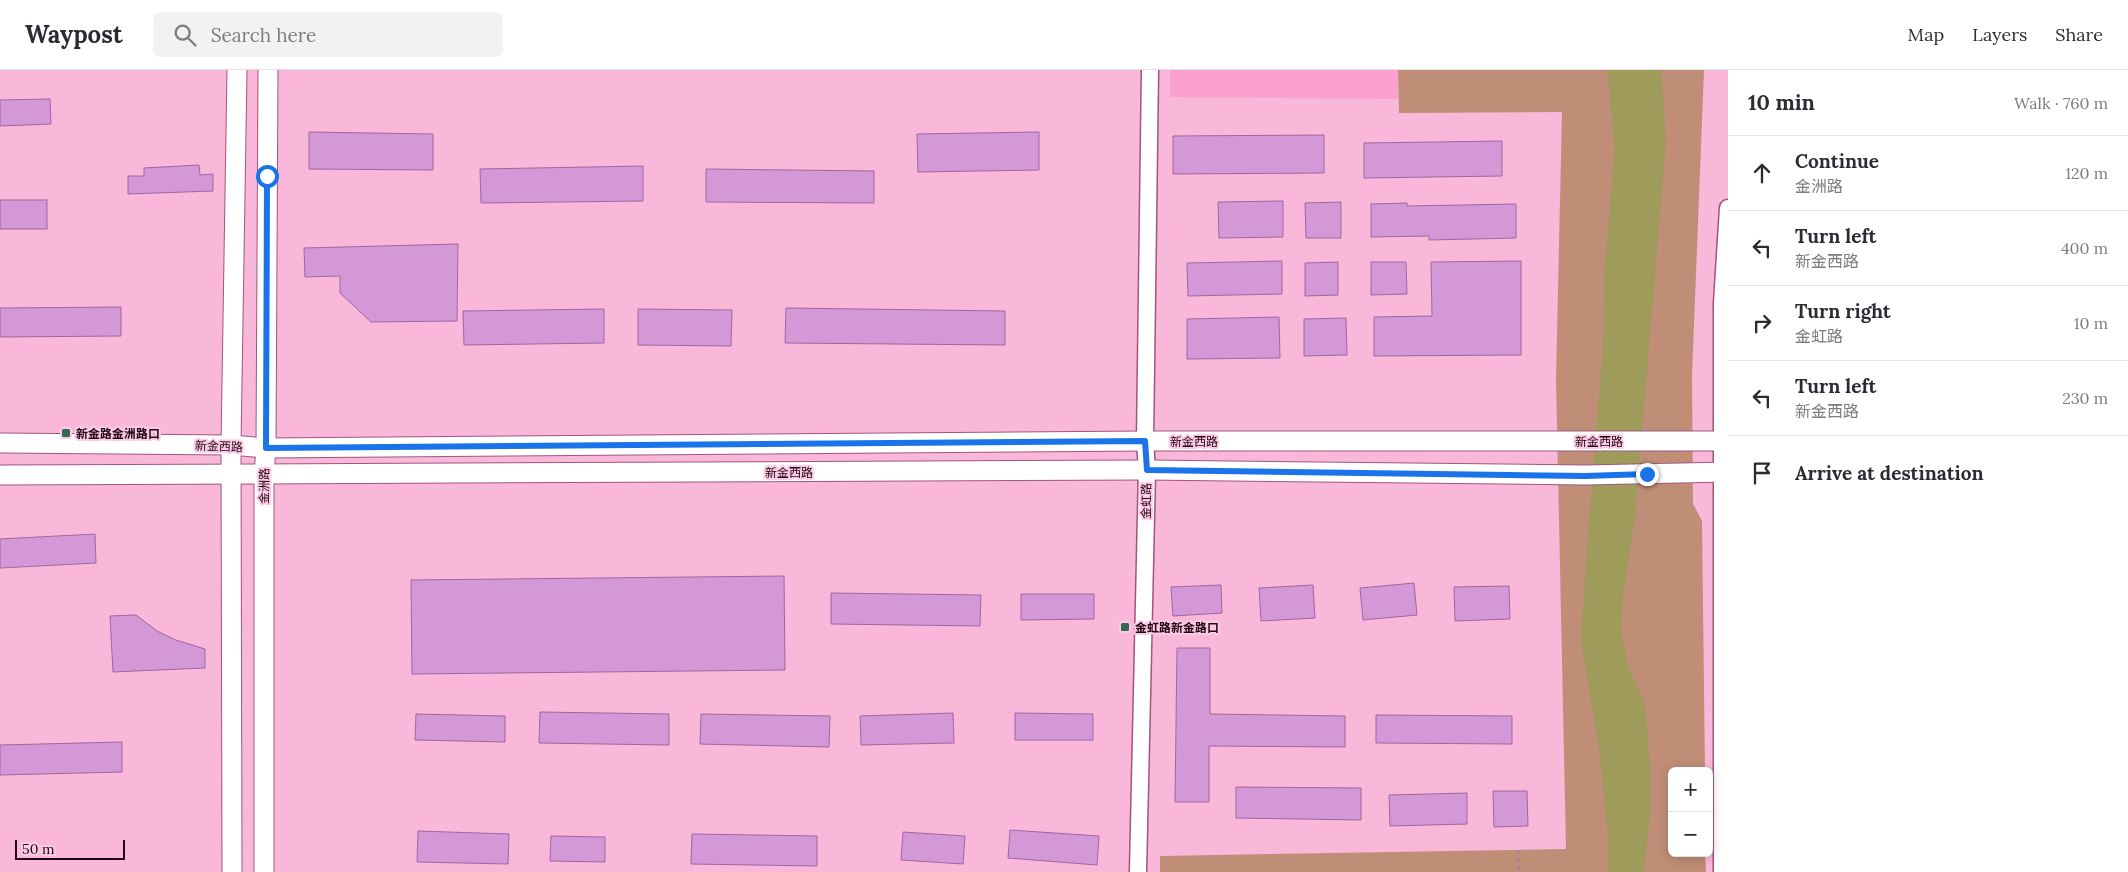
<!DOCTYPE html>
<html lang="en">
<head>
<meta charset="utf-8">
<style>
	:root { --surface:#fff; --page:#f2f2f3; --text:#2b2b33; --muted:#7c7c81; --line:#e1e1e2 }
	body { margin:0; font-family:Lora,"Noto Sans SC",serif; background:var(--page); color:var(--text) }
	.controls { position:absolute; right:15px; bottom:15px; display:grid; overflow:hidden; border-radius:8px; box-shadow:0 2px 12px #0003 }
	.controls button { width:45px; height:45px; display:grid; place-items:center; padding:0; border:0; border-bottom:1px solid var(--line); background:var(--surface); color:var(--text); font:25px sans-serif }
	.scale { position:absolute; left:15px; bottom:12px; width:110px; box-sizing:border-box; padding-left:5px; border:2px solid #200515; border-top:0; font-size:14px; line-height:18px; white-space:nowrap; color:#200515; -webkit-text-stroke:4px #fccae3; paint-order:stroke }
	.stop { position:absolute; width:15px; height:15px; margin:-11px; border:4px solid #1a73e8; border-radius:50%; background:#fff }
	.stop.end { background:#1a73e8; border-color:#fff; box-shadow:0 1px 5px #0008 }
	.list { margin:0; padding:0; list-style:none }
	h2 { display:flex; justify-content:space-between; align-items:center; height:65px; margin:0; padding:0 20px; font-size:21px }
	h2 small { font-size:16px; font-weight:400; color:var(--muted) }
	.list li { display:grid; grid-template-columns:32px 1fr auto; gap:15px; align-items:center; box-sizing:border-box; height:75px; padding:0 20px; border-top:1px solid var(--line) }
	.list b { display:block; font-size:19px; white-space:nowrap }
	.list p { margin:0; font-size:16px; white-space:nowrap; color:var(--muted) }
	.list em { font-size:16px; font-style:normal; color:var(--muted) }
	.icon { flex:none; width:28px; height:28px; fill:none; stroke:currentColor; stroke-width:2; stroke-linecap:round; stroke-linejoin:round }
	.map { position:relative; flex:none; width:1728px; height:802px; overflow:hidden }
	header { display:flex; align-items:center; gap:30px; box-sizing:border-box; height:70px; padding:0 25px; background:var(--surface); border-bottom:1px solid var(--line) }
	header strong { font-size:24px }
	nav { display:flex; gap:28px; margin-inline-start:auto; font-size:18px }
	.search { width:350px; height:45px; background:var(--page); display:flex; align-items:center; gap:12px; box-sizing:border-box; padding:0 18px; border-radius:8px; color:var(--muted); font-size:19px }
	main { display:flex }
	aside { flex:1; background:var(--surface) }
	.map>svg:first-child { display:block }
	.built { fill:#faa1d1 }
	.green { fill:#c08e77 }
	.water { fill:#9e9b5b }
	.building { fill:#d598d6; stroke:#a066a1 }
	.lines { fill:none; stroke-linecap:round; stroke-linejoin:round }
	.tertiary-casing { stroke:#9f567f; stroke-width:19 }
	.secondary-casing { stroke:#9f567f; stroke-width:21 }
	.path { stroke:#b37e9a; stroke-width:2.5; stroke-dasharray:4 4; stroke-linecap:butt }
	.tertiary { stroke:#fff; stroke-width:16 }
	.secondary { stroke:#fff; stroke-width:19 }
	.route { stroke:#1a73e8; stroke-width:6 }
	.poi-dot { fill:#2f6a54; stroke:#fccae3; stroke-width:2 }
	.labels { text-anchor:middle; dominant-baseline:central; stroke-width:4; stroke-linejoin:round; paint-order:stroke }
	.poi-label { font-size:12px; font-weight:bold; fill:#200515; stroke:#fccae3; text-anchor:start }
	.street-label { font-size:12px; fill:#200515; stroke:#fccae3 }
</style>
</head>
<body>
<header>
<strong>Waypost</strong>
<div class="search"><svg class="icon" aria-label="search" viewBox="0 0 24 24"><circle cx="10" cy="10" r="6"/><path d="M15 15l6 6"/></svg>Search here</div>
<nav><a>Map</a><a>Layers</a><a>Share</a></nav>
</header>
<main>
<div class="map">
<svg width="1728" height="802" viewBox="0 0 1728 802">
	<rect width="100%" height="100%" fill="#f9b7d9"/>
	<path class="built" d="M1170,0h228v29l-228,-2z"/>
	<path class="green" d="M1398,0h306l-12,305 1,129 9,17 3,250h-33v82h33l1,19h-546v-16l406,-7 -10,-470 6,-267 -163,1z"/>
	<path class="water" d="M1607,0h53l2,9 4,63 -31,375 -12,78 -2,35 6,33 18,42 5,60 1,40 -7,67h-36v-35l-9,-89 -18,-107 6,-97 16,-197 1,-71 11,-129z"/>
	<g class="building">
		<path d="M50,29l1,25 -51,2v-26z"/>
		<path d="M309,62l124,2v36l-124,-1z"/>
		<path d="M1039,62v38l-121,2 -1,-38z"/>
		<path d="M1324,65v38l-151,1v-38z"/>
		<path d="M1502,71v35l-138,2v-35z"/>
		<path d="M199,95l1,10 13,-1v17l-85,3v-18h16v-8z"/>
		<path d="M643,96v35l-162,2 -1,-34z"/>
		<path d="M706,99l168,2v32l-168,-1z"/>
		<rect x="0" y="130" width="47" height="29"/>
		<path d="M1283,131v36l-64,1 -1,-36z"/>
		<path d="M1341,132v36h-35l-1,-35z"/>
		<path d="M1407,133v3l109,-2v34l-87,2v-4l-58,1v-33z"/>
		<path d="M458,174l-1,77 -86,1 -31,-29v-17l-35,1 -1,-29z"/>
		<path d="M1282,191v33l-94,2 -1,-33z"/>
		<path d="M1521,191v94l-147,1v-39l58,-1 -1,-54z"/>
		<path d="M1338,192v33l-33,1v-33z"/>
		<path d="M1371,192h35l1,32 -36,1z"/>
		<path d="M121,237v29l-121,1v-29z"/>
		<path d="M786,238l219,3v34l-220,-2z"/>
		<path d="M604,239v34l-140,2 -1,-34z"/>
		<path d="M638,239l94,1 -1,36 -93,-1z"/>
		<path d="M1279,247l1,41 -93,1v-40z"/>
		<path d="M1346,248l1,37 -43,1v-37z"/>
		<path d="M95,464l1,29 -96,5v-29z"/>
		<path d="M784,506l1,94 -373,4 -1,-94z"/>
		<path d="M1414,513l3,32 -54,5 -3,-32z"/>
		<path d="M1221,515l1,28 -49,3 -2,-29z"/>
		<path d="M1313,515l2,33 -54,3 -2,-33z"/>
		<path d="M1509,516l1,33 -55,2 -1,-34z"/>
		<path d="M831,523l150,2 -1,31 -149,-2z"/>
		<path d="M1021,524h73v25l-73,1z"/>
		<path d="M136,545l21,16 19,9 29,9v19l-92,4 -3,-56z"/>
		<path d="M1177,578h33v66l135,2v31l-136,-1v56h-34z"/>
		<path d="M540,642l129,2v31l-130,-2z"/>
		<path d="M953,643l1,30 -93,2 -1,-29z"/>
		<path d="M1015,643l78,1v26h-78z"/>
		<path d="M416,644l89,2v26l-90,-2z"/>
		<path d="M701,644l129,2 -1,31 -129,-3z"/>
		<path d="M1376,645l136,1v28l-136,-1z"/>
		<path d="M122,672v30l-122,3v-30z"/>
		<path d="M1236,717l125,1v32l-125,-2z"/>
		<path d="M1493,721h34l1,35 -34,1z"/>
		<path d="M1467,723v31l-77,2 -1,-31z"/>
		<path d="M1010,760l89,6 -2,29 -89,-7z"/>
		<path d="M418,761l91,3 -1,30 -91,-2z"/>
		<path d="M903,762l62,4 -2,28 -62,-4z"/>
		<path d="M692,764l125,2v30l-126,-2z"/>
		<path d="M551,766l54,1v25l-55,-1z"/>
	</g>
	<g class="lines">
		<defs>
			<g id="tertiary">
				<path d="M1138,802l9,-402 -2,-29 5,-371"/>
				<path d="M1722,802v-569l6,-95"/>
			</g>
			<g id="secondary">
				<path d="M0,373l231,2 35,3 879,-7h583"/>
				<path d="M0,405l1147,-5 438,5 143,-3"/>
				<path d="M232,802l-1,-427 6,-375"/>
				<path d="M264,802v-397l2,-27 2,-378"/>
			</g>
		</defs>
		<use href="#tertiary" class="tertiary-casing"/>
		<use href="#secondary" class="secondary-casing"/>
		<path class="path" d="M1518,780l1,22"/>
		<use href="#tertiary" class="tertiary"/>
		<use href="#secondary" class="secondary"/>
	</g>
	<g class="lines">
		<path class="route" d="M267,106l-1,272 879,-7 2,29 438,6 62,-2"/>
	</g>
	<g class="poi-dot">
		<rect x="61" y="358" width="10" height="10" rx="2.5"/>
		<rect x="1120" y="552" width="10" height="10" rx="2.5"/>
	</g>
	<g class="labels">
		<g class="poi-label">
			<text x="76" y="363">新金路金洲路口</text>
			<text x="1135" y="557">金虹路新金路口</text>
		</g>
		<g class="street-label">
			<text x="1194" y="371">新金西路</text>
			<text x="1599" y="371">新金西路</text>
			<text transform="translate(219 376) rotate(2)">新金西路</text>
			<text x="789" y="402">新金西路</text>
			<text transform="translate(264 416) rotate(-89)">金洲路</text>
			<text transform="translate(1146 431) rotate(-89)">金虹路</text>
		</g>
	</g>
</svg>
<div class="controls">
<button>+</button>
<button>−</button>
</div>
<div class="scale">50 m</div>
<div class="stop" style="left:267px;top:106px"></div>
<div class="stop end" style="left:1647px;top:404px"></div>
</div>
<aside>
<h2>10 min<small>Walk · 760 m</small></h2>
<ul class="list">
<li><svg class="icon" aria-label="ahead" viewBox="0 0 24 24"><path d="M12 20V5M6 11l6-6 6 6"/></svg><div><b>Continue</b><p>金洲路</p></div><em>120 m</em></li>
<li><svg class="icon" aria-label="left" viewBox="0 0 24 24"><path d="M17 20v-9H6M10 6l-5 5 5 5"/></svg><div><b>Turn left</b><p>新金西路</p></div><em>400 m</em></li>
<li><svg class="icon" aria-label="right" viewBox="0 0 24 24"><path d="M7 20v-9h11M14 6l5 5-5 5"/></svg><div><b>Turn right</b><p>金虹路</p></div><em>10 m</em></li>
<li><svg class="icon" aria-label="left" viewBox="0 0 24 24"><path d="M17 20v-9H6M10 6l-5 5 5 5"/></svg><div><b>Turn left</b><p>新金西路</p></div><em>230 m</em></li>
<li><svg class="icon" aria-label="arrive" viewBox="0 0 24 24"><path d="M6 21V4h12l-3 4 3 4H6"/></svg><div><b>Arrive at destination</b></div></li>
</ul>
</aside>
</main>
</body>
</html>
